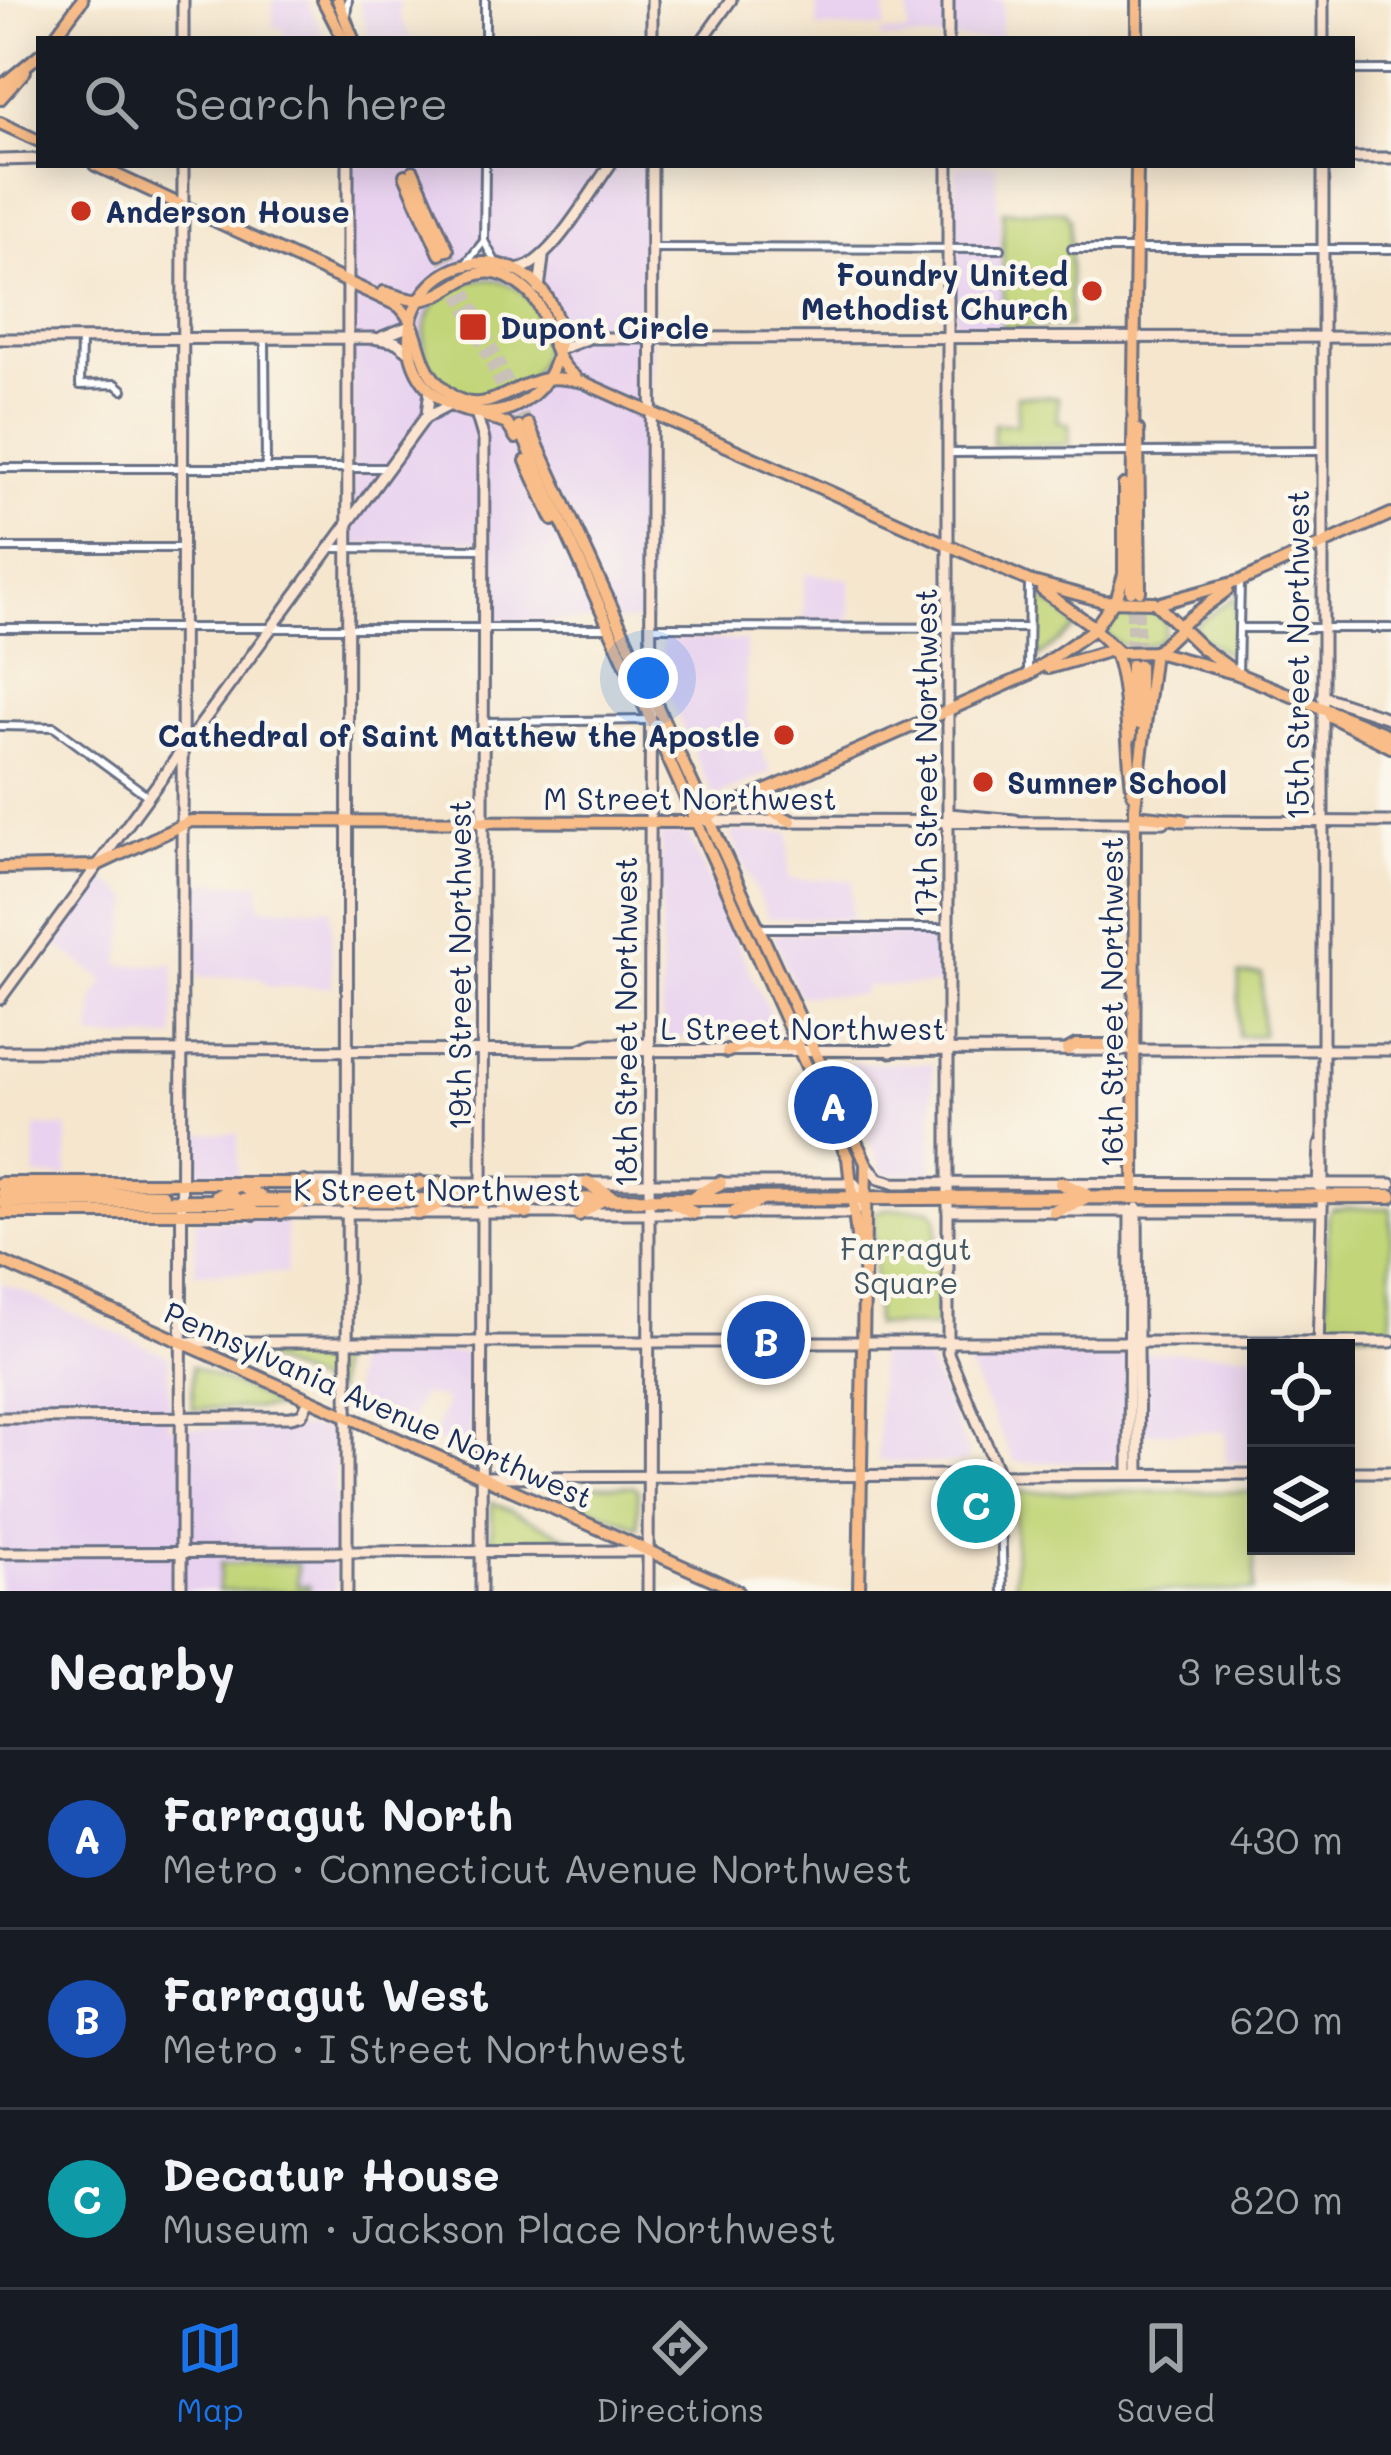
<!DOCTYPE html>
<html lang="en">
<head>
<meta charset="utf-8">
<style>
	:root { --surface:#171b24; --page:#20242c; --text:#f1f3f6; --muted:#9ea1a6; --line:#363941; --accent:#1a73e8 }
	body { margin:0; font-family:Mali,sans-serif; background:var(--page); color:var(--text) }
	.controls { position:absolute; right:36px; bottom:36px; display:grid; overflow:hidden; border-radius:0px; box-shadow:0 6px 30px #0003 }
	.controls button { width:108px; height:108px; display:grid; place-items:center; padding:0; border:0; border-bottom:3px solid var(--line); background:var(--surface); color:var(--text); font:60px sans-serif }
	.you { position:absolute; left:648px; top:678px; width:42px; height:42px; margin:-30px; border:9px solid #fff; border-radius:50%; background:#1a73e8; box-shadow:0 0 0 18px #1a73e833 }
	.badge { display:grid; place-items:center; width:78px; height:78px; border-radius:50%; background:var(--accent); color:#fff; font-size:39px; font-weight:700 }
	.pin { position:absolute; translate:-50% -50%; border:6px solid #fff; box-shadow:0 3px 12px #0006 }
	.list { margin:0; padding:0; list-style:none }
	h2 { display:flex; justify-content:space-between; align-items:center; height:156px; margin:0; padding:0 48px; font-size:51px }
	h2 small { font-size:39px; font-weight:400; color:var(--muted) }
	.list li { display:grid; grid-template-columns:78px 1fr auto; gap:36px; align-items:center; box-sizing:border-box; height:180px; padding:0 48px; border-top:3px solid var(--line) }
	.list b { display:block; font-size:45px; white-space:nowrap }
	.list p { margin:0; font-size:39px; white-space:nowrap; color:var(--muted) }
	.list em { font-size:39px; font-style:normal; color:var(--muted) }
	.icon { flex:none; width:66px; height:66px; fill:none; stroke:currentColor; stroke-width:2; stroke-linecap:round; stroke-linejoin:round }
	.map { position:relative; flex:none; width:1391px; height:1591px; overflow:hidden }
	.search { position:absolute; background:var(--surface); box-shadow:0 6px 30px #0003; left:36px; right:36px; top:36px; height:132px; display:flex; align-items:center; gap:30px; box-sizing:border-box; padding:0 42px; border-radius:0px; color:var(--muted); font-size:45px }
	.sheet { height:696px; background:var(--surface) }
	nav { display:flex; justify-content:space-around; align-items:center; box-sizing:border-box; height:168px; border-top:3px solid var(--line); background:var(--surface); font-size:33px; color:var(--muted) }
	nav a { display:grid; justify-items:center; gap:6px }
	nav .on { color:var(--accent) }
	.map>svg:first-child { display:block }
	.built { fill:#e8d2ef }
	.green { fill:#c2d579; stroke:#6e826c; stroke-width:3 }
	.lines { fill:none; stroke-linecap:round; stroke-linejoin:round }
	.primary-tunnel { stroke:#c9c1b7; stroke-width:10; stroke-dasharray:10 5; stroke-linecap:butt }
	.street-casing { stroke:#676f85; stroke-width:12 }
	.secondary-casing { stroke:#676f85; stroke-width:15 }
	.primary-casing { stroke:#676f85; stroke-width:16 }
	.highway-casing { stroke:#676f85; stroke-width:18 }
	.street { stroke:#fff; stroke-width:6 }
	.secondary { stroke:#fce5d0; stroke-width:9 }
	.primary { stroke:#f8bd89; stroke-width:10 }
	.highway { stroke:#f8bd89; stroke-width:12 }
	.poi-dot { fill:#c8321e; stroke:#fbf7ec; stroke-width:4.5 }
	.labels { text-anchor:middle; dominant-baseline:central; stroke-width:9; stroke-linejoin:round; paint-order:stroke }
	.poi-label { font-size:30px; font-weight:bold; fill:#1b2f5e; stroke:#fbf7ec; text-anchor:start }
	.street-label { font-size:30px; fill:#1b2f5e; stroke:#fbf7ec }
	.park-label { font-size:30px; fill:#455865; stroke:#fbf7ec }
</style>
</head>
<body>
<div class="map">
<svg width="1391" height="1591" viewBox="0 0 1391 1591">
	<rect width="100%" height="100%" fill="#fbf7ec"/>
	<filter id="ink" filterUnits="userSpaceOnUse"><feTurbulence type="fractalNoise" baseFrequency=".00833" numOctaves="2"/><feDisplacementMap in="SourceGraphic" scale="24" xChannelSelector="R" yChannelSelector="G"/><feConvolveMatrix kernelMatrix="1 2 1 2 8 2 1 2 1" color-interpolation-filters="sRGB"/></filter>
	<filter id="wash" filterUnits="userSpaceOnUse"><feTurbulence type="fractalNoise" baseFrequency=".004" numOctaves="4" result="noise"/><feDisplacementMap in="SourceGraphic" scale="48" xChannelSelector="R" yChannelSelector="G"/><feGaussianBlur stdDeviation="2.7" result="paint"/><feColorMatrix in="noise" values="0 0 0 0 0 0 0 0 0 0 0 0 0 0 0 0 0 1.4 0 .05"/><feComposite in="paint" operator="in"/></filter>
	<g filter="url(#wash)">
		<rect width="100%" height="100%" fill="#f5e6cd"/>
		<g class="built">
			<path d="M273,0h34l18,39h-38l-5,-11 -9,-1z"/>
			<path d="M359,0h41v17l10,20 24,2h-65z"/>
			<rect x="817" y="0" width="68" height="28"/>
			<path d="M908,0h96l-4,39h-119v-6h27z"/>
			<path d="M348,165h304l-2,456 -161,1v-82l-134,4z"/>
			<path d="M956,165h40l7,163 -48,-1z"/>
			<path d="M805,573l45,6v43l-47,1z"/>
			<path d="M662,639l84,1v77l25,55 -57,25 -52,-117z"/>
			<path d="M730,832h59l-1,48h64v39l-84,-1z"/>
			<path d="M661,834h27l91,201 -117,3z"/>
			<path d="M103,878l28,21 -12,66 56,-1 -1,74h-83l3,-39 11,-18 -52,-38z"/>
			<path d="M197,883h62l1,24 71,1 1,79h-62l-12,-10h-61z"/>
			<path d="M779,933l158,1 2,51 -75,1 -1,9h-64l-25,-57z"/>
			<path d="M835,1063h98l-1,110 -48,1z"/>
			<path d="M35,1126l32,1v50l-33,-1z"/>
			<path d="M238,1133v42l-44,-1v-40z"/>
			<path d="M286,1219l1,54h-92v-53z"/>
			<path d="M0,1282l169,74v72h166l1,163h-336z"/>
			<path d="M353,1352l118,1 -1,100 -37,-14 13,-39 -24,-6 -15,33 -54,-27z"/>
			<path d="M961,1352l295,1v102l-3,7 -27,1 -1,-31 -103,1v30l-108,-1z"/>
			<path d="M878,1354l47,1 44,99 -5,10 -86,-3z"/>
		</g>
		<g class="green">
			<path d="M1003,211h61l6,8v108l-67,1z"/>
			<circle cx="484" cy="339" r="60"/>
			<path d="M1017,396l41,1v24l11,3v21h-76l1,-21h23z"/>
			<path d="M1235,597v62h-1l-39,-27v-7z"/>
			<path d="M1039,598l26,15 11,15 -39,30z"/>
			<path d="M1133,608l20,3 13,12 -3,15c-19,13 -42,13 -57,-5v-11z"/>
			<path d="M1239,974h23v61l-24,1z"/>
			<path d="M1348,1208h43v124h-57l-7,-5 1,-112 4,-6z"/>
			<path d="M884,1209h47l6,9v109l-62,-2 -1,-112z"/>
			<path d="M258,1351l78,1v40l-77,-35z"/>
			<path d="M192,1366l89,40 1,2 -89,1z"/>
			<path d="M557,1486h77l4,3v38l-76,-32z"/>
			<path d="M1014,1492h240v99h-239z"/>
			<path d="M492,1502l93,43 -93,-1z"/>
			<path d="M221,1563h76v22l12,1v5h-91z"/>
		</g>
	</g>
	<g filter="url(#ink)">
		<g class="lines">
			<g class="primary-tunnel">
				<path d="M448,250l80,174"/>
				<path d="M440,254l79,173"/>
				<path d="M1131,594v66"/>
				<path d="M1139,665v-69"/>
			</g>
			<defs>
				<g id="street">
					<path d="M346,16l2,-16"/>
					<path d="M485,39v-39"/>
					<path d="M1352,70h39"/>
					<path d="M485,165l-1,76 13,24"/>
					<path d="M652,248l349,1"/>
					<path d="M1072,249h319"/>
					<path d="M464,266l20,-25"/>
					<path d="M81,339l-1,46 36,-1 7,6"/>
					<path d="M265,340l1,128"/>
					<path d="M1140,452l182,-1"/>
					<path d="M951,453l181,-1"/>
					<path d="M0,468h386"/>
					<path d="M0,548h182"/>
					<path d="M331,548l153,1"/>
					<path d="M650,627l378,1"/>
					<path d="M0,628h607"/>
					<path d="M1243,628h148"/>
					<path d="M1028,671l1,-88"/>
					<path d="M1238,674l2,-92"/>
					<path d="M485,722l164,-2"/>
					<path d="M0,726l54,1 94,69"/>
					<path d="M760,928h189"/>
					<path d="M1000,1476l3,115"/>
				</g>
				<g id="secondary">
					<path d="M1323,0v39"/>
					<path d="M183,39v-39"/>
					<path d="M652,39v-39"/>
					<path d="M703,39l28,-39"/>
					<path d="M948,39v-39"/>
					<path d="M1352,158h39"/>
					<path d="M0,160l39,-1"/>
					<path d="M948,165v1188l52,123"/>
					<path d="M513,270c34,1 77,-78 97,-105"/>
					<path d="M539,289l4,-31"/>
					<path d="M557,324l13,10 24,4 797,-1"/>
					<path d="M382,337l28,-11"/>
					<path d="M0,339l373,-1 23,4 15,11"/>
					<path d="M558,350l29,-11"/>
					<path d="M476,413l8,27 -3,1151"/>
					<path d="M427,414l3,-24"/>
					<path d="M1322,696l69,23"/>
					<path d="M949,814l66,6"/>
					<path d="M707,821l457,1"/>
					<path d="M1180,821l211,1"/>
					<path d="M0,999l425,-581 25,-13"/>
					<path d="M581,1049l13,-5h55"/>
					<path d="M0,1051l1391,-1"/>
					<path d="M891,1052l10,-7h47"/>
					<path d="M866,1163l13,16 14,4 498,1"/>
					<path d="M1318,1186l2,-41"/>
					<path d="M1137,1208l2,266"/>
					<path d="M948,1211h371"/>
					<path d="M286,1213h568l12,-16 -12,-14h-546"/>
					<path d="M187,1342h1204"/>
					<path d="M1318,1348l5,-172v-1011"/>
					<path d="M0,1418l291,-1 11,-3 7,-14"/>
					<path d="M1346,1472h45"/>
					<path d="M1129,1474l1,-264"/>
					<path d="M482,1477l774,-3"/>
					<path d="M0,1553l648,-2"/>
					<path d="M181,1591l2,-1426"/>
					<path d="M347,1591l1,-1426"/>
					<path d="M648,1591l4,-1426"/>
				</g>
				<g id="primary">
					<path d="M323,0l20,39"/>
					<path d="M338,0l15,39"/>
					<path d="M53,39l29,-39"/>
					<path d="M1137,39v-39"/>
					<path d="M0,87l39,-32"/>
					<path d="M0,99l25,-28"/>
					<path d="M0,123l39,18"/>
					<path d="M95,165l304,141c22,21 17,52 36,74 39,46 66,11 102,1 15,-5 31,-2 46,1l446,199 74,20 51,1 48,46 36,26"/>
					<path d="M413,171l35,79"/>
					<path d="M405,175l35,79"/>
					<circle cx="484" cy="338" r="75"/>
					<path d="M384,292c13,3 23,9 37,8 38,-6 56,-51 104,-11 29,24 19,64 50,88"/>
					<path d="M485,416l22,8 9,14"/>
					<path d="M528,424l338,739 -7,428"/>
					<path d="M519,427l329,731 10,88"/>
					<path d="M1138,430l2,161"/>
					<path d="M526,461l27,59"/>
					<path d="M1042,590l52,37"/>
					<path d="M1131,591l6,-426"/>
					<path d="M1116,601l8,-27v-89"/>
					<path d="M1113,602l-19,27 25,24 37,-1 24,-23"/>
					<path d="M1157,604l83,-23 151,-67"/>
					<path d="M1179,626l48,-36"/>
					<path d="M1113,650c15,25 14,109 20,144"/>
					<path d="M1156,652l82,22 153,62"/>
					<path d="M1048,668l64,-18"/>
					<path d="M1330,716l61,31"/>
					<path d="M1139,724v-59"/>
					<path d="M1131,736v-71"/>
					<path d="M761,795l10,16 20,10"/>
					<path d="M1135,815l48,5"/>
					<path d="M0,868l95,-2 96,-45 504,1 333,-147 66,-46"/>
					<path d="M1067,1050l9,-5h58"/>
					<path d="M727,1052l16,-7h55"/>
					<path d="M0,1183h304"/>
					<path d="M1134,1197l1,-390 19,-155"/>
					<path d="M0,1213h281"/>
					<path d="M0,1261l738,330"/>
				</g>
				<g id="highway">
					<path d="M304,1183l25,14"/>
					<path d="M439,1183l22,11"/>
					<path d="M588,1183l23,14"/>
					<path d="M1061,1183l24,11"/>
					<path d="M3,1192l159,3"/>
					<path d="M394,1196l26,-13"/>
					<path d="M217,1197l22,-13 21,13"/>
					<path d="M694,1197l26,-14"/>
					<path d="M233,1198l21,15"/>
					<path d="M665,1198l28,15"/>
					<path d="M500,1201l27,12"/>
					<path d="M3,1202l1388,-6"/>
					<path d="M1054,1211l30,-12"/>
					<path d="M281,1213l25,-13"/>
					<path d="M419,1213l26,-13"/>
					<path d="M734,1213l26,-13"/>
					<path d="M579,1214l25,-16"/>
				</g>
			</defs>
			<use href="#street" class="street-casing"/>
			<use href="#secondary" class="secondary-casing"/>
			<use href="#primary" class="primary-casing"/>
			<use href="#highway" class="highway-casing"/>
			<use href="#street" class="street"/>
			<use href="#secondary" class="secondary"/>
			<use href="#primary" class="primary"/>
			<use href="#highway" class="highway"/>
		</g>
	</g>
	<g class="poi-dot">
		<circle cx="81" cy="211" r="12"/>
		<circle cx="1092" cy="291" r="12"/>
		<rect x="458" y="312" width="30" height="30" rx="6"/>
		<circle cx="784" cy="735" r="12"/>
		<circle cx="983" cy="782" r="12"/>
	</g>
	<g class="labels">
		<g class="poi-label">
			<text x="105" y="211">Anderson House</text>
			<text x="1068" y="274" text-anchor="end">Foundry United<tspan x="1068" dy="34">Methodist Church</tspan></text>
			<text x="500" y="327">Dupont Circle</text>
			<text x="760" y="735" text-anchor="end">Cathedral of Saint Matthew the Apostle</text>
			<text x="1007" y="782">Sumner School</text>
		</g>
		<g class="street-label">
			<text transform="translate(1297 655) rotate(-90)">15th Street Northwest</text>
			<text transform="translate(925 753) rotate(-90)">17th Street Northwest</text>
			<text x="690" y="798">M Street Northwest</text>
			<text transform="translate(459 965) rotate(-90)">19th Street Northwest</text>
			<text transform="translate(1111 1002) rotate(-90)">16th Street Northwest</text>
			<text transform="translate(625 1022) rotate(-90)">18th Street Northwest</text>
			<text x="803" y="1028">L Street Northwest</text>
			<text x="437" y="1189">K Street Northwest</text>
			<text transform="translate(379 1404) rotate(24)">Pennsylvania Avenue Northwest</text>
		</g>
		<g class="park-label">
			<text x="906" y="1248">Farragut<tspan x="906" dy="34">Square</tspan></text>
		</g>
	</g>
</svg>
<div class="controls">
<button><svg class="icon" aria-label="locate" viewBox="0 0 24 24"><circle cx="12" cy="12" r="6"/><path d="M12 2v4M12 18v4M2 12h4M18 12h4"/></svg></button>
<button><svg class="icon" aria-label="layers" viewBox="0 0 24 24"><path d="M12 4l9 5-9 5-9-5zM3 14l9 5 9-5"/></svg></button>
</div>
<div class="you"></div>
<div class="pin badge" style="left:833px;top:1105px;background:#1a4fb4">A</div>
<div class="pin badge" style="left:766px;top:1340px;background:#1a4fb4">B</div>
<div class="pin badge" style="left:976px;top:1504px;background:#0f9aa8">C</div>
<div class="search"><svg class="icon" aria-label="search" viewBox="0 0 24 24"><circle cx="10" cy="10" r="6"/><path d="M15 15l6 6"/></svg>Search here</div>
</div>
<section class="sheet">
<h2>Nearby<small>3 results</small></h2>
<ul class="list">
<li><span class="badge" style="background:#1a4fb4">A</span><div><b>Farragut North</b><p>Metro · Connecticut Avenue Northwest</p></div><em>430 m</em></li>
<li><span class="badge" style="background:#1a4fb4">B</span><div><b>Farragut West</b><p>Metro · I Street Northwest</p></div><em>620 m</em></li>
<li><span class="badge" style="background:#0f9aa8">C</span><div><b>Decatur House</b><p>Museum · Jackson Place Northwest</p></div><em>820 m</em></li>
</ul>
</section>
<nav>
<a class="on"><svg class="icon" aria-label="map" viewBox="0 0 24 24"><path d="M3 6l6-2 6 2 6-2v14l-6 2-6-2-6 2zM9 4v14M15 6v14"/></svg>Map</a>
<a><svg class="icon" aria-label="directions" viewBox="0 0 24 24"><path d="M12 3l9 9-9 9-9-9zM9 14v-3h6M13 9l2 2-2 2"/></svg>Directions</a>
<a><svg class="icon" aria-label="saved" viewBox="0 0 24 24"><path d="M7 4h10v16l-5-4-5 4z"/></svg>Saved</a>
</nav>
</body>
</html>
